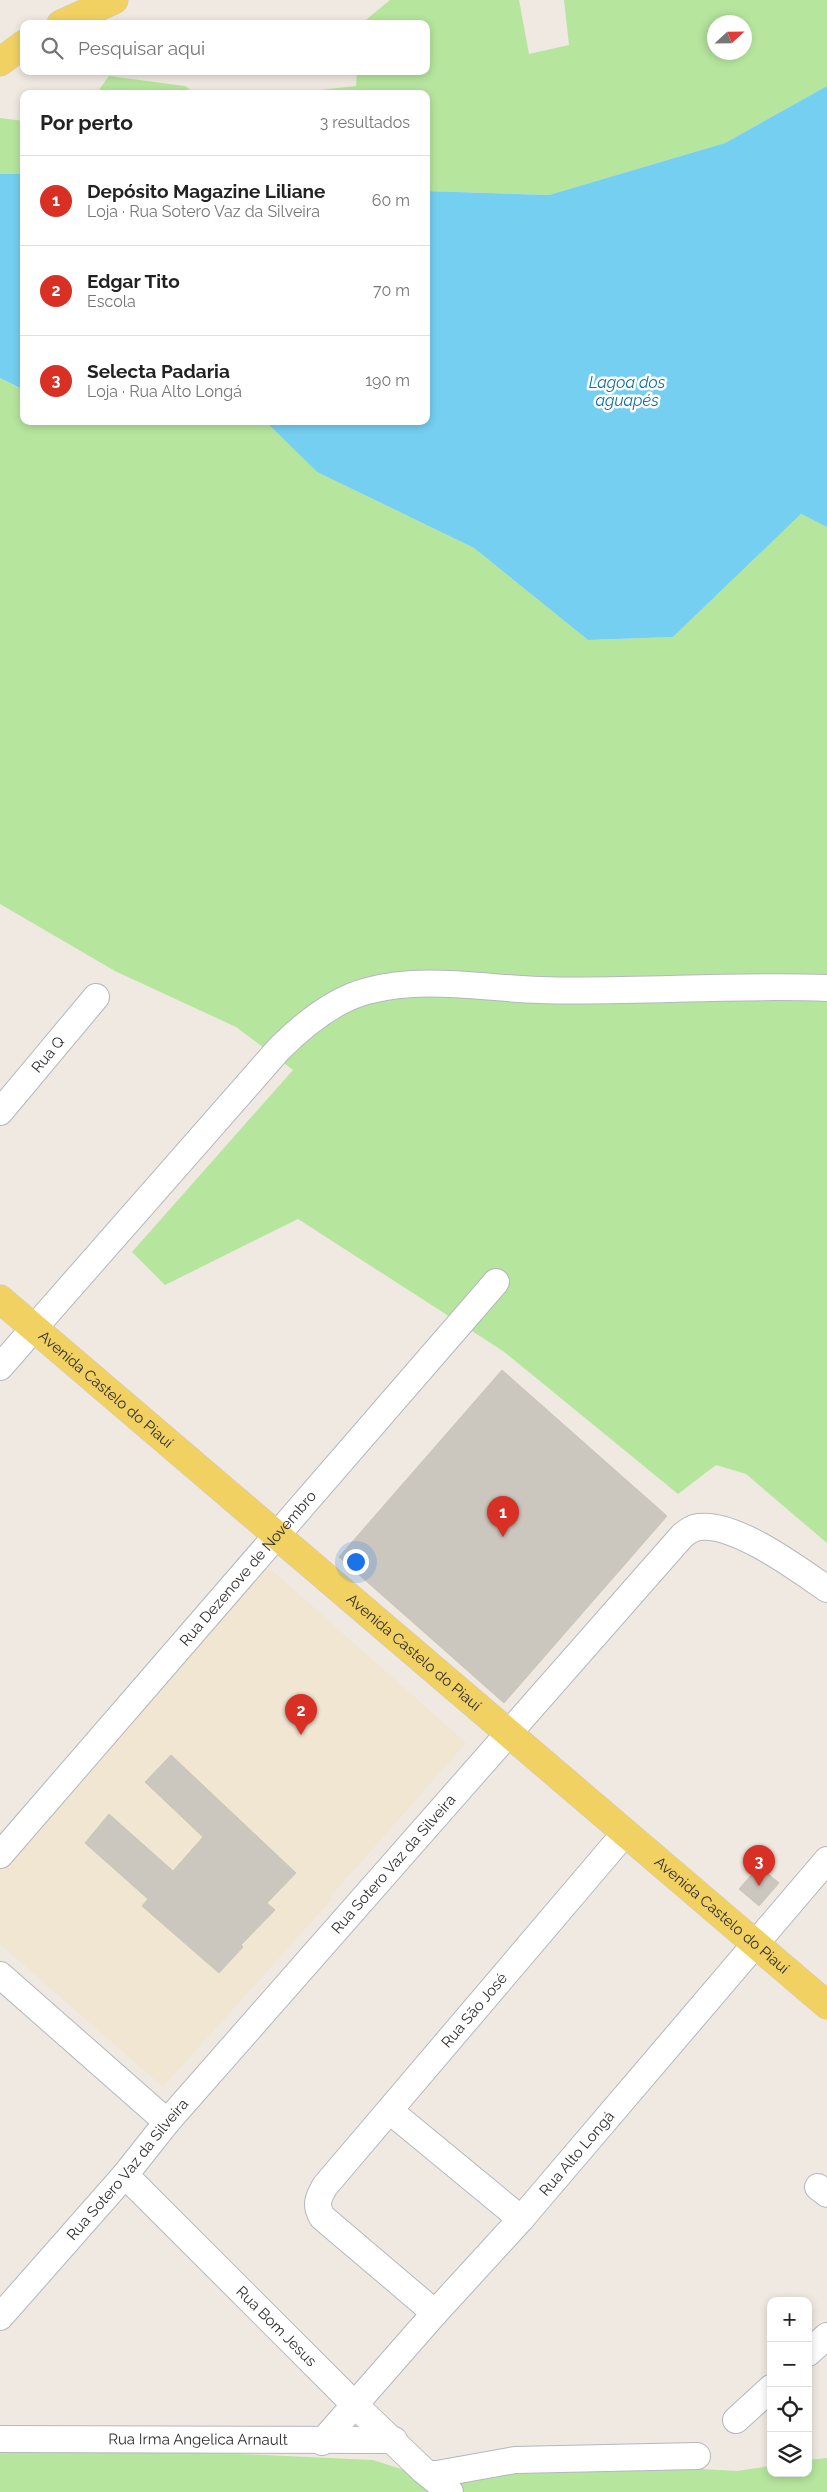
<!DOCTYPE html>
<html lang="pt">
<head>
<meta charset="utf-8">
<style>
	:root { --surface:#fff; --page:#f2f2f2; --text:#222; --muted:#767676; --line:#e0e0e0; --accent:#d93025 }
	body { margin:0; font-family:Raleway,sans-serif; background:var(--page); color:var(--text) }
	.controls { position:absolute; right:15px; bottom:15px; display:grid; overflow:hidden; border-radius:10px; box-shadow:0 2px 8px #0003 }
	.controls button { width:45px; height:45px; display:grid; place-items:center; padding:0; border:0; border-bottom:1px solid var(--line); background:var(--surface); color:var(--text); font:25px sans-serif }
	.compass { position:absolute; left:707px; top:15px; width:45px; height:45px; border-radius:50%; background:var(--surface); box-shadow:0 2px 8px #0003; rotate:68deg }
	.you { position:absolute; left:355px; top:1561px; width:18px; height:18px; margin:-12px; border:4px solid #fff; border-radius:50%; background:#1a73e8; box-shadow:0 0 0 8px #1a73e833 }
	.badge { display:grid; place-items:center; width:32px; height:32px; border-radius:50%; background:var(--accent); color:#fff; font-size:16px; font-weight:700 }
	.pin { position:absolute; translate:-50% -41px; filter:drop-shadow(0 1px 2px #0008) }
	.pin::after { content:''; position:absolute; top:26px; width:18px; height:15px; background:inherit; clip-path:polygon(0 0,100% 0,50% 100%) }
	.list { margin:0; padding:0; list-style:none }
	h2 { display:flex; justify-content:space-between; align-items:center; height:65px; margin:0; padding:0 20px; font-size:21px }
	h2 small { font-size:16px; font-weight:400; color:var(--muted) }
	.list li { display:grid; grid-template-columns:32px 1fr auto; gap:15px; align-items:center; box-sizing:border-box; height:90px; padding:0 20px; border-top:1px solid var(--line) }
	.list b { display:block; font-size:19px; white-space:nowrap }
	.list p { margin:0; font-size:16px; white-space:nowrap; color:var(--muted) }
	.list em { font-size:16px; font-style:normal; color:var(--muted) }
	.icon { flex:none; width:28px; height:28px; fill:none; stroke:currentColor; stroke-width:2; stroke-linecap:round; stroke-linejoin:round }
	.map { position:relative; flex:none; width:827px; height:2492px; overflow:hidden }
	.search { position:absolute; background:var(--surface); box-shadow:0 2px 8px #0003; left:20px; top:20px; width:410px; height:55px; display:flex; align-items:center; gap:12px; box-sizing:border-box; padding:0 18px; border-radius:10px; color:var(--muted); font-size:19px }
	.panel { position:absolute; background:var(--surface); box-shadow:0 2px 8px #0003; left:20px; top:90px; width:410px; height:335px; border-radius:10px }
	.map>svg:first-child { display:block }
	.education { fill:#f0e6d1 }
	.green { fill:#b6e59e; fill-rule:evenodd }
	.water { fill:#75cff0 }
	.building { fill:#cbc7bf; stroke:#cbc5ba }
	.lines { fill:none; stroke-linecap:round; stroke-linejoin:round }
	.minor-casing { stroke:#b4b7c1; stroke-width:28 }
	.major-casing { stroke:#c9c9c9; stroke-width:29 }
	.minor { stroke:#fff; stroke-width:26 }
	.major { stroke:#f2d163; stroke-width:28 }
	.labels { text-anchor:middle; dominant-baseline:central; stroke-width:5; stroke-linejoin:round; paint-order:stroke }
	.street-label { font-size:15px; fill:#2e2e2e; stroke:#fff }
	.water-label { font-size:16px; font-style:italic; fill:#0d6fa3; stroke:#fff }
</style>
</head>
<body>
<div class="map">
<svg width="827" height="2492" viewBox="0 0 827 2492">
	<rect width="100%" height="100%" fill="#efe9e1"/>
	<path class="education" d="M266,1565l200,178 -136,154 2,2 -169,188 -163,-143v-79z"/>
	<g class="green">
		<path d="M390,0h129l10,54 40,-9 -5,-45h263v86l-102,57 -176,52 -123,-4v-97h-142l72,-8 1,-15h69v-47h-65zM714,22h30v30h-30z"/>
		<path d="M109,76l76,10 11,8h-100z"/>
		<path d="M0,118l24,3v53h-24z"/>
		<path d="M0,378l21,11 3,-2v34h241l52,51 157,76 114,92 85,-3 128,-123 26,13v1016l-81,-69 -30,-9 -38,29 -175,-143 -205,-132 -133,66 -33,-33 161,-182 -57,-43 -121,-56 -115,-67z"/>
		<path d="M0,2443l373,17 28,9 95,2 117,-7 124,7 34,-5v7h37v-13l19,-2v34h-827z"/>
	</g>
	<g class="water">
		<path d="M827,86v441l-26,-13 -128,123 -85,3 -114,-92 -157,-76 -52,-51h161v-230l123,4 176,-52z"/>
		<path d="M0,174h24v213l-2,2 -22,-11z"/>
	</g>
	<g class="building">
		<path d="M502,1370l165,146 -163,187 -165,-146z"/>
		<path d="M171,1755l125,118 -29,30 8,7 -34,35 2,2 -24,26 -77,-67 6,-7 -63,-56 24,-29 64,57 30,-34 -58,-55z"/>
		<path d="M759,1866l20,17 -20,23 -20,-17z"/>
	</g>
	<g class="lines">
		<defs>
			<g id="minor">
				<path id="s1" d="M0,1112l96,-115"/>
				<path d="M0,1367l279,-318c24,-24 54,-49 88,-58 57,-15 114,-3 173,-1 95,3 191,-6 287,-2"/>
				<path id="s2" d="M0,1855l496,-573"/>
				<path d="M0,1975l167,147"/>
				<path d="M390,2111l131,108"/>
				<path id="s3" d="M125,2175l230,230 69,66 26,21"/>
				<path d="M818,2187l9,7"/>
				<path id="s4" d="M435,2313l-113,-96c-7,-12 -4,-19 3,-31l300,-353"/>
				<path id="s5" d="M0,2317l125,-142 42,-53 515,-586c5,-4 9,-8 17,-9 36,-5 99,42 128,62"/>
				<path d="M808,2353l19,-17"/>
				<path d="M736,2420l35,-32"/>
				<path id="s6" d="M0,2439l394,1"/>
				<path id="s7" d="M322,2442l113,-129 86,-94 306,-359"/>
				<path d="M430,2474h7l78,-14 182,-4"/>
			</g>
			<g id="major">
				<path d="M61,24l53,-24"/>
				<path d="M0,62l24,-18"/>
				<path id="s8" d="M0,1299l827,706"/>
			</g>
		</defs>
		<use href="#minor" class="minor-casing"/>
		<use href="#major" class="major-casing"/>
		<use href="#minor" class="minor"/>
		<use href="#major" class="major"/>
	</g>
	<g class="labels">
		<g class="street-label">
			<text stroke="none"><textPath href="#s1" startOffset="75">Rua Q</textPath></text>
			<text stroke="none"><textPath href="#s8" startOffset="139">Avenida Castelo do Piauí</textPath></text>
			<text stroke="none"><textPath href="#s2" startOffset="379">Rua Dezenove de Novembro</textPath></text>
			<text stroke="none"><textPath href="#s8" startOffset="544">Avenida Castelo do Piauí</textPath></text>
			<text stroke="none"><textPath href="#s5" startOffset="600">Rua Sotero Vaz da Silveira</textPath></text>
			<text stroke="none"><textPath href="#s8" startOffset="949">Avenida Castelo do Piauí</textPath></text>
			<text stroke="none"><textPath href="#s4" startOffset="412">Rua São José</textPath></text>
			<text stroke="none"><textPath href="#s7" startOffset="385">Rua Alto Longá</textPath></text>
			<text stroke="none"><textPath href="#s5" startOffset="195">Rua Sotero Vaz da Silveira</textPath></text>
			<text stroke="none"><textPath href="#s3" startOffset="214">Rua Bom Jesus</textPath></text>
			<text stroke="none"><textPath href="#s6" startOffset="198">Rua Irma Angelica Arnault</textPath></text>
		</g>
		<g class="water-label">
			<text x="627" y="382">Lagoa dos<tspan x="627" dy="18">aguapés</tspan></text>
		</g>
	</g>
</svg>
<div class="controls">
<button>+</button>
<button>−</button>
<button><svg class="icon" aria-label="locate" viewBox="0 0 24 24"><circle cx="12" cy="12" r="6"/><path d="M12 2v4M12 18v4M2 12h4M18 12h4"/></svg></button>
<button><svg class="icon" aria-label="layers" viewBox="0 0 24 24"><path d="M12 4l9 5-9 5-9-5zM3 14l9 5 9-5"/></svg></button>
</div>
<svg class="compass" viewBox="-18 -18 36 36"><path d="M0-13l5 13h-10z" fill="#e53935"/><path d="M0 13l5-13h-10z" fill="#767676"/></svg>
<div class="you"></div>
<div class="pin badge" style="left:503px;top:1537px">1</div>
<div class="pin badge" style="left:301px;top:1735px">2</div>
<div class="pin badge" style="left:759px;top:1886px">3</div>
<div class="search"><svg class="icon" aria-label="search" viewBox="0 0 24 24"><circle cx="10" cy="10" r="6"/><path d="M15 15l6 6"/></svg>Pesquisar aqui</div>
<section class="panel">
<h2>Por perto<small>3 resultados</small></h2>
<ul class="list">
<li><span class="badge">1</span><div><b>Depósito Magazine Liliane</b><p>Loja · Rua Sotero Vaz da Silveira</p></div><em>60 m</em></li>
<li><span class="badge">2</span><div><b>Edgar Tito</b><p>Escola</p></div><em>70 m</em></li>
<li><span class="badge">3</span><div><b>Selecta Padaria</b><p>Loja · Rua Alto Longá</p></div><em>190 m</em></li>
</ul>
</section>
</div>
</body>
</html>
